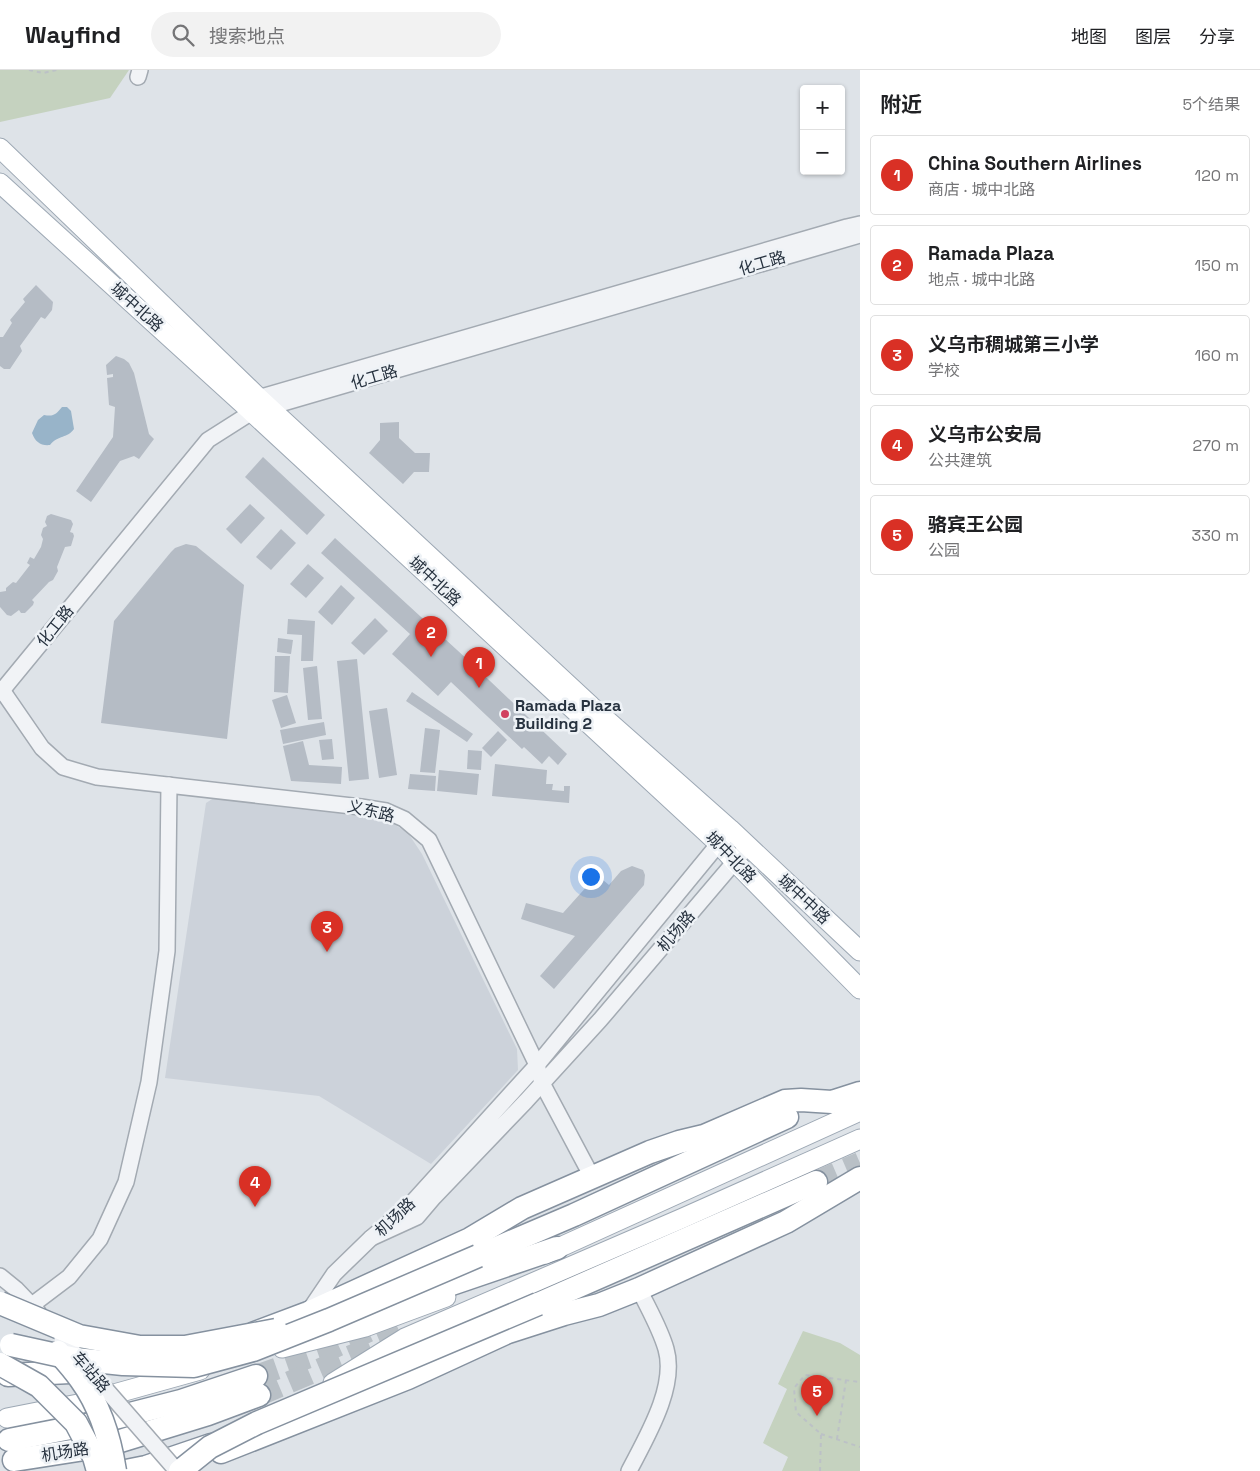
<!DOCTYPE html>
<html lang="zh">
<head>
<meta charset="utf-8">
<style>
	:root { --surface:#fff; --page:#f2f2f2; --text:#202124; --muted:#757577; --line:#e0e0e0; --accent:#d93025 }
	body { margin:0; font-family:"Space Grotesk","Noto Sans SC",sans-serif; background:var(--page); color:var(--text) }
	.controls { position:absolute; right:15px; top:15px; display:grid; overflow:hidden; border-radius:5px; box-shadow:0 1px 4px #0004 }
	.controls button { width:45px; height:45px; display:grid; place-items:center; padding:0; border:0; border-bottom:1px solid var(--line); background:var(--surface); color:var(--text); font:25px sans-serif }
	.you { position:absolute; left:590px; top:806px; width:18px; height:18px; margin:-12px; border:4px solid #fff; border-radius:50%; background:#1a73e8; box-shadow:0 0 0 8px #1a73e833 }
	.badge { display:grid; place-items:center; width:32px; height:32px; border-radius:50%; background:var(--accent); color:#fff; font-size:16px; font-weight:700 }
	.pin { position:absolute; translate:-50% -41px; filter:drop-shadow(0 1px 2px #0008) }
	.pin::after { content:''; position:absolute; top:26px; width:18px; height:15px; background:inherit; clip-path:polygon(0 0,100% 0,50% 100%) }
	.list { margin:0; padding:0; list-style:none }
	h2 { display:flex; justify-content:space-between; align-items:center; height:65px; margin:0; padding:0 20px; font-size:21px }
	h2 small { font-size:16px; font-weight:400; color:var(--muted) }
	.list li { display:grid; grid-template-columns:32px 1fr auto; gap:15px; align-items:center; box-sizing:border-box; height:80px; margin:0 10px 10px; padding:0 10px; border:1px solid var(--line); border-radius:5px }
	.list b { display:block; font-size:19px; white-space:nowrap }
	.list p { margin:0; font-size:16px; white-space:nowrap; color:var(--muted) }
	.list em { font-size:16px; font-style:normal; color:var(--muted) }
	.icon { flex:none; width:28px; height:28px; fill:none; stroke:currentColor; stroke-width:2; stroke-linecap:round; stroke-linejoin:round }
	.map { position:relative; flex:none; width:860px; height:1401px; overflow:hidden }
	header { display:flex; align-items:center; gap:30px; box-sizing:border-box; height:70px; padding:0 25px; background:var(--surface); border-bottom:1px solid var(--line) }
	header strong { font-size:24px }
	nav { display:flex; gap:28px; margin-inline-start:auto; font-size:18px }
	.search { width:350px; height:45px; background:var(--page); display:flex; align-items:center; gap:12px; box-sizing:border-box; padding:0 18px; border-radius:28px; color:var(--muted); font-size:19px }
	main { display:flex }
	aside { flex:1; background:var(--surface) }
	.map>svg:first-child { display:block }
	.built { fill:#ccd2da }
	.green { fill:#c5d2bf }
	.water { fill:#98b4c9 }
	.building { fill:#b5bcc5 }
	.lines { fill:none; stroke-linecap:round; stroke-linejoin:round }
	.highway-tunnel { stroke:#b9c0c6; stroke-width:22; stroke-dasharray:22 11; stroke-linecap:butt }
	.minor-casing { stroke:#a3aab2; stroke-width:18 }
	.major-casing { stroke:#9da8b4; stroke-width:21 }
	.highway-casing { stroke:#85919f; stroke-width:25 }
	.path { stroke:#bcc1c6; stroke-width:2; stroke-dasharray:4 4; stroke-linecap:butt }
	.minor { stroke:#f1f3f6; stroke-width:15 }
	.major { stroke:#fff; stroke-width:19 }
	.highway { stroke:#fff; stroke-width:22 }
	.minor-bridge-casing { stroke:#a3aab2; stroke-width:18; stroke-linecap:butt }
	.highway-bridge-casing { stroke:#85919f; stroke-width:25; stroke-linecap:butt }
	.minor-bridge { stroke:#f1f3f6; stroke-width:15 }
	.highway-bridge { stroke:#fff; stroke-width:22 }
	.poi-dot { fill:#d14060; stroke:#eef2f6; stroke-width:2 }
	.labels { text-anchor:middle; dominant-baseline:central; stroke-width:5; stroke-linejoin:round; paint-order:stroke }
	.street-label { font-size:16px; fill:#27323f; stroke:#eef2f6 }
	.poi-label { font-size:16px; font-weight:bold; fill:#27323f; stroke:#eef2f6; text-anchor:start }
</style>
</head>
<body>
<header>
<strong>Wayfind</strong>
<div class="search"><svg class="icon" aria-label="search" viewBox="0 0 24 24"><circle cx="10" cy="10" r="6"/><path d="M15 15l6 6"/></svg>搜索地点</div>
<nav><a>地图</a><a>图层</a><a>分享</a></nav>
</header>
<main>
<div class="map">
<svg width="860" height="1401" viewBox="0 0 860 1401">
	<rect width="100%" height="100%" fill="#dee3e8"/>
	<path class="built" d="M217,726l167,22 24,15 14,21 95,195 1,21 -87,94 -112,-68 -154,-18 41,-275z"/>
	<g class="green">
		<path d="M0,0h129l-19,28 -110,24z"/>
		<path d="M803,1261l37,12 20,12v116h-78l6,-14 -25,-14 24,-54 -9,-5z"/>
	</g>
	<path class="water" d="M62,337h5l4,4 3,18c-6,9 -16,6 -24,16 -9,1 -15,-3 -18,-12l6,-13 6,-5c10,2 12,-1 18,-8z"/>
	<g class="building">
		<path d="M36,215l17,17 -1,8 -7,9 -4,-2 -21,29 2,5 -12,18h-6l-4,-3v-29h3l9,-14 -2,-3 15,-18 -2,-3z"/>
		<path d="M116,286l8,3 5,4 5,10 15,61 5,5 -15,20 -5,-3 -14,5 -29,41 -15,-11 37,-54 2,-30 -6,-2 -2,-27 6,-1v-3l-6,1 -1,-10z"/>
		<path d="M399,352v16l16,15h15l-1,19h-15l-11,12 -34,-31 11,-13v-17z"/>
		<path d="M263,387l62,58 -18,20 -62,-58z"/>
		<path d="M250,434l15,14 -24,26 -15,-15z"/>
		<path d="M51,444l20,6 2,4 -3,8 3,1 1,3 -3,10 -6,1 -8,20 1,4 -5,9 -4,2 -17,18 2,2 -1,3 -8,8h-4l-2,-3 -8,6 -4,-1 -7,-8v-15l6,-1v-3l7,-6 3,1 14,-18 -3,-2 3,-6 4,2 7,-12 2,-8 -2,-4 2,-7 4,-2 -2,-4 2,-6z"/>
		<path d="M281,459l15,14 -25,27 -15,-13z"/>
		<path d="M335,468l134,123 98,93 -9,11 -9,-9 -7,8 -18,-17 -2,2 -71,-67 -13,14 -46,-42 18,-20 -89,-81z"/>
		<path d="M186,474l10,2 48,39 -17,154 -126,-16 13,-102 57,-69 4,-4z"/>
		<path d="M308,494l16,14 -18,20 -16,-14z"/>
		<path d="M341,515l14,13 -23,27 -14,-13z"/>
		<path d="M375,548l13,13 -24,24 -13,-12z"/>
		<path d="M288,549l27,2 -2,40h-12l1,-26 -15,-1z"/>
		<path d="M278,568l15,2 -2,14 -14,-2z"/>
		<path d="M275,586h15l-2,37 -14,-1z"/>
		<path d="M357,589l12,120 -20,2 -12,-120z"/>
		<path d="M317,596l5,53 -14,1 -5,-52z"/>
		<path d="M412,622l61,42 -6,8 -61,-41z"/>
		<path d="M287,625l9,28 -15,5 -9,-28z"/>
		<path d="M387,638l10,67 -18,3 -10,-67z"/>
		<path d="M324,652l2,13 -43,9 -3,-14z"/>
		<path d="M425,658l15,2 -5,43 -15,-1z"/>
		<path d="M498,661l9,9 -16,17 -9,-9z"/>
		<path d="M332,669l2,20 -12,1 -3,-20z"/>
		<path d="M303,671l6,24 33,2 -1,17 -50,-3 -8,-35z"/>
		<path d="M468,680l14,1 -1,19 -14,-1z"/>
		<path d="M495,694l52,6 -1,14h7l-1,6 12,1v-5h6l-1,17 -77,-7z"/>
		<path d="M439,700l40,4 -2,21 -40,-4z"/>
		<path d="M410,704l26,2 -1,15 -27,-2z"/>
		<path d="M632,796l11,4 2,5 -1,10 -90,104 -14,-13 35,-40 -54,-17 5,-16 37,10 34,-38 12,10 12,-14z"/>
	</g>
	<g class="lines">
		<g class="highway-tunnel">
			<path d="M816,1112l44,-19"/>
			<path d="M256,1306l68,-24 49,-23"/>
			<path d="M259,1325l142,-60"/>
		</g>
		<defs>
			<g id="minor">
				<path d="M138,7l2,-7"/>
				<path d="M251,330l596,-173 13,-3"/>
				<path d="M2,620l40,58 21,19 34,10 264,30 25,4 18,8 25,21 108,225 5,18 50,94"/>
				<path d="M0,623l208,-253 44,-28 608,-177"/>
				<path d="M725,766l-188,229 -127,140 -39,33 46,-21 17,-20 92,-96 74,-81 148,-174"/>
				<path d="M0,1206l16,13 22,23"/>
				<path d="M32,1235l37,-28 31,-38 26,-57 23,-100 18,-131 2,-166"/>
				<path d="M309,1241l25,-37 37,-36"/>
				<path d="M629,1401c17,-33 48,-84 37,-122 -6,-21 -18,-41 -27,-60"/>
			</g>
			<g id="major">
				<path d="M0,78l259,250 332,308 139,123 130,122"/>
				<path d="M0,113l242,220 477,441 16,18 125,127"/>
				<path d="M545,1184l315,-143"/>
				<path d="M282,1278l83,-21 81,-30"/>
				<path d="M333,1313l72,-45 278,-120 177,-79"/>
				<path d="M7,1348l71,-14 122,-34"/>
			</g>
			<g id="highway">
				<path d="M478,1186l96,-41 213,-98"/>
				<path d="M538,1234l278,-122"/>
				<path d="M373,1239l14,-3 170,-58"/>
				<path d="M255,1263l53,-20 162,-74 52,-31 128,-56 29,-10 25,-6 81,-35 16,-1 31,2 28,-9"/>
				<path d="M8,1305l83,-4"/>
				<path d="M9,1370l82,-16 90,-23 75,-25"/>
				<path d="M221,1382l187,-74 100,-46 56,-18 35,-9 40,-16 147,-67 74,-44"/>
				<path d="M14,1390l90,-14 104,-32 51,-19"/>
				<path d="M126,1401l20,-4 65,-22"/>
			</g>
		</defs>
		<use href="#minor" class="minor-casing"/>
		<use href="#major" class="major-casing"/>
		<use href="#highway" class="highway-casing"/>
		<g class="path">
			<path d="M29,0l14,3 14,-3"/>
			<path d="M821,1364l39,13"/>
			<path d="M837,1369l9,-59"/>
			<path d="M820,1401l1,-37 -25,-22 -2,-24 11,-13 55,7"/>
		</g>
		<use href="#minor" class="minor"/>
		<use href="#major" class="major"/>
		<use href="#highway" class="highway"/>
		<defs>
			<path id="minor-bridge" d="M62,1269l115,132"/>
			<g id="highway-bridge">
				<path d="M0,1233l79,33 61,11h45l91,-17"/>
				<path d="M11,1275l64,14 48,5 71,2 59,-16 76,-30 149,-64"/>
				<path d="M58,1282c8,9 16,18 23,28 19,26 29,59 34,91"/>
				<path d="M0,1294l39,22 37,37 18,34 4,14"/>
				<path d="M180,1401l30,-24 47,-24 281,-119"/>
			</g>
		</defs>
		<use href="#minor-bridge" class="minor-bridge-casing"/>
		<use href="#highway-bridge" class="highway-bridge-casing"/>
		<use href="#minor-bridge" class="minor-bridge"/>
		<use href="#highway-bridge" class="highway-bridge"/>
	</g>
	<circle class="poi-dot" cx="505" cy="644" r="5"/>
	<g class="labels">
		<g class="street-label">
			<text transform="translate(762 193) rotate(-16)">化工路</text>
			<text transform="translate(137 237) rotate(42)">城中北路</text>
			<text transform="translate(374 307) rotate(-16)">化工路</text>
			<text transform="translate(435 511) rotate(43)">城中北路</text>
			<text transform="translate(55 556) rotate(-51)">化工路</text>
			<text transform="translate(371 741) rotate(13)">义东路</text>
			<text transform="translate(731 787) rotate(46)">城中北路</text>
			<text transform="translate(804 829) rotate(43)">城中中路</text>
			<text transform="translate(676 861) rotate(-50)">机场路</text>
			<text transform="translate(395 1147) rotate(-43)">机场路</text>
			<text transform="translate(91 1302) rotate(49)">车站路</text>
			<text transform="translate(65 1382) rotate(-9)">机场路</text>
		</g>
		<g class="poi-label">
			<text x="515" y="635">Ramada Plaza<tspan x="515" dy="18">Building 2</tspan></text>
		</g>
	</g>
</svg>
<div class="controls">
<button>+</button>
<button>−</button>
</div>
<div class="you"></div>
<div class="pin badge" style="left:479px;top:618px">1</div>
<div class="pin badge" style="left:431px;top:587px">2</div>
<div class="pin badge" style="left:327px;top:882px">3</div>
<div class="pin badge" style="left:255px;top:1137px">4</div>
<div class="pin badge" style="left:817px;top:1346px">5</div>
</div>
<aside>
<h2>附近<small>5个结果</small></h2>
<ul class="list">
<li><span class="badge">1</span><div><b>China Southern Airlines</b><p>商店 · 城中北路</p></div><em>120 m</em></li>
<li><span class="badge">2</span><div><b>Ramada Plaza</b><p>地点 · 城中北路</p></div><em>150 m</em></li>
<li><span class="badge">3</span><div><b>义乌市稠城第三小学</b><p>学校</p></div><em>160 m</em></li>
<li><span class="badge">4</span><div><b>义乌市公安局</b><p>公共建筑</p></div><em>270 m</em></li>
<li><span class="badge">5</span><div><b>骆宾王公园</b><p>公园</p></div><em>330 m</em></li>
</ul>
</aside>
</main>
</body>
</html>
